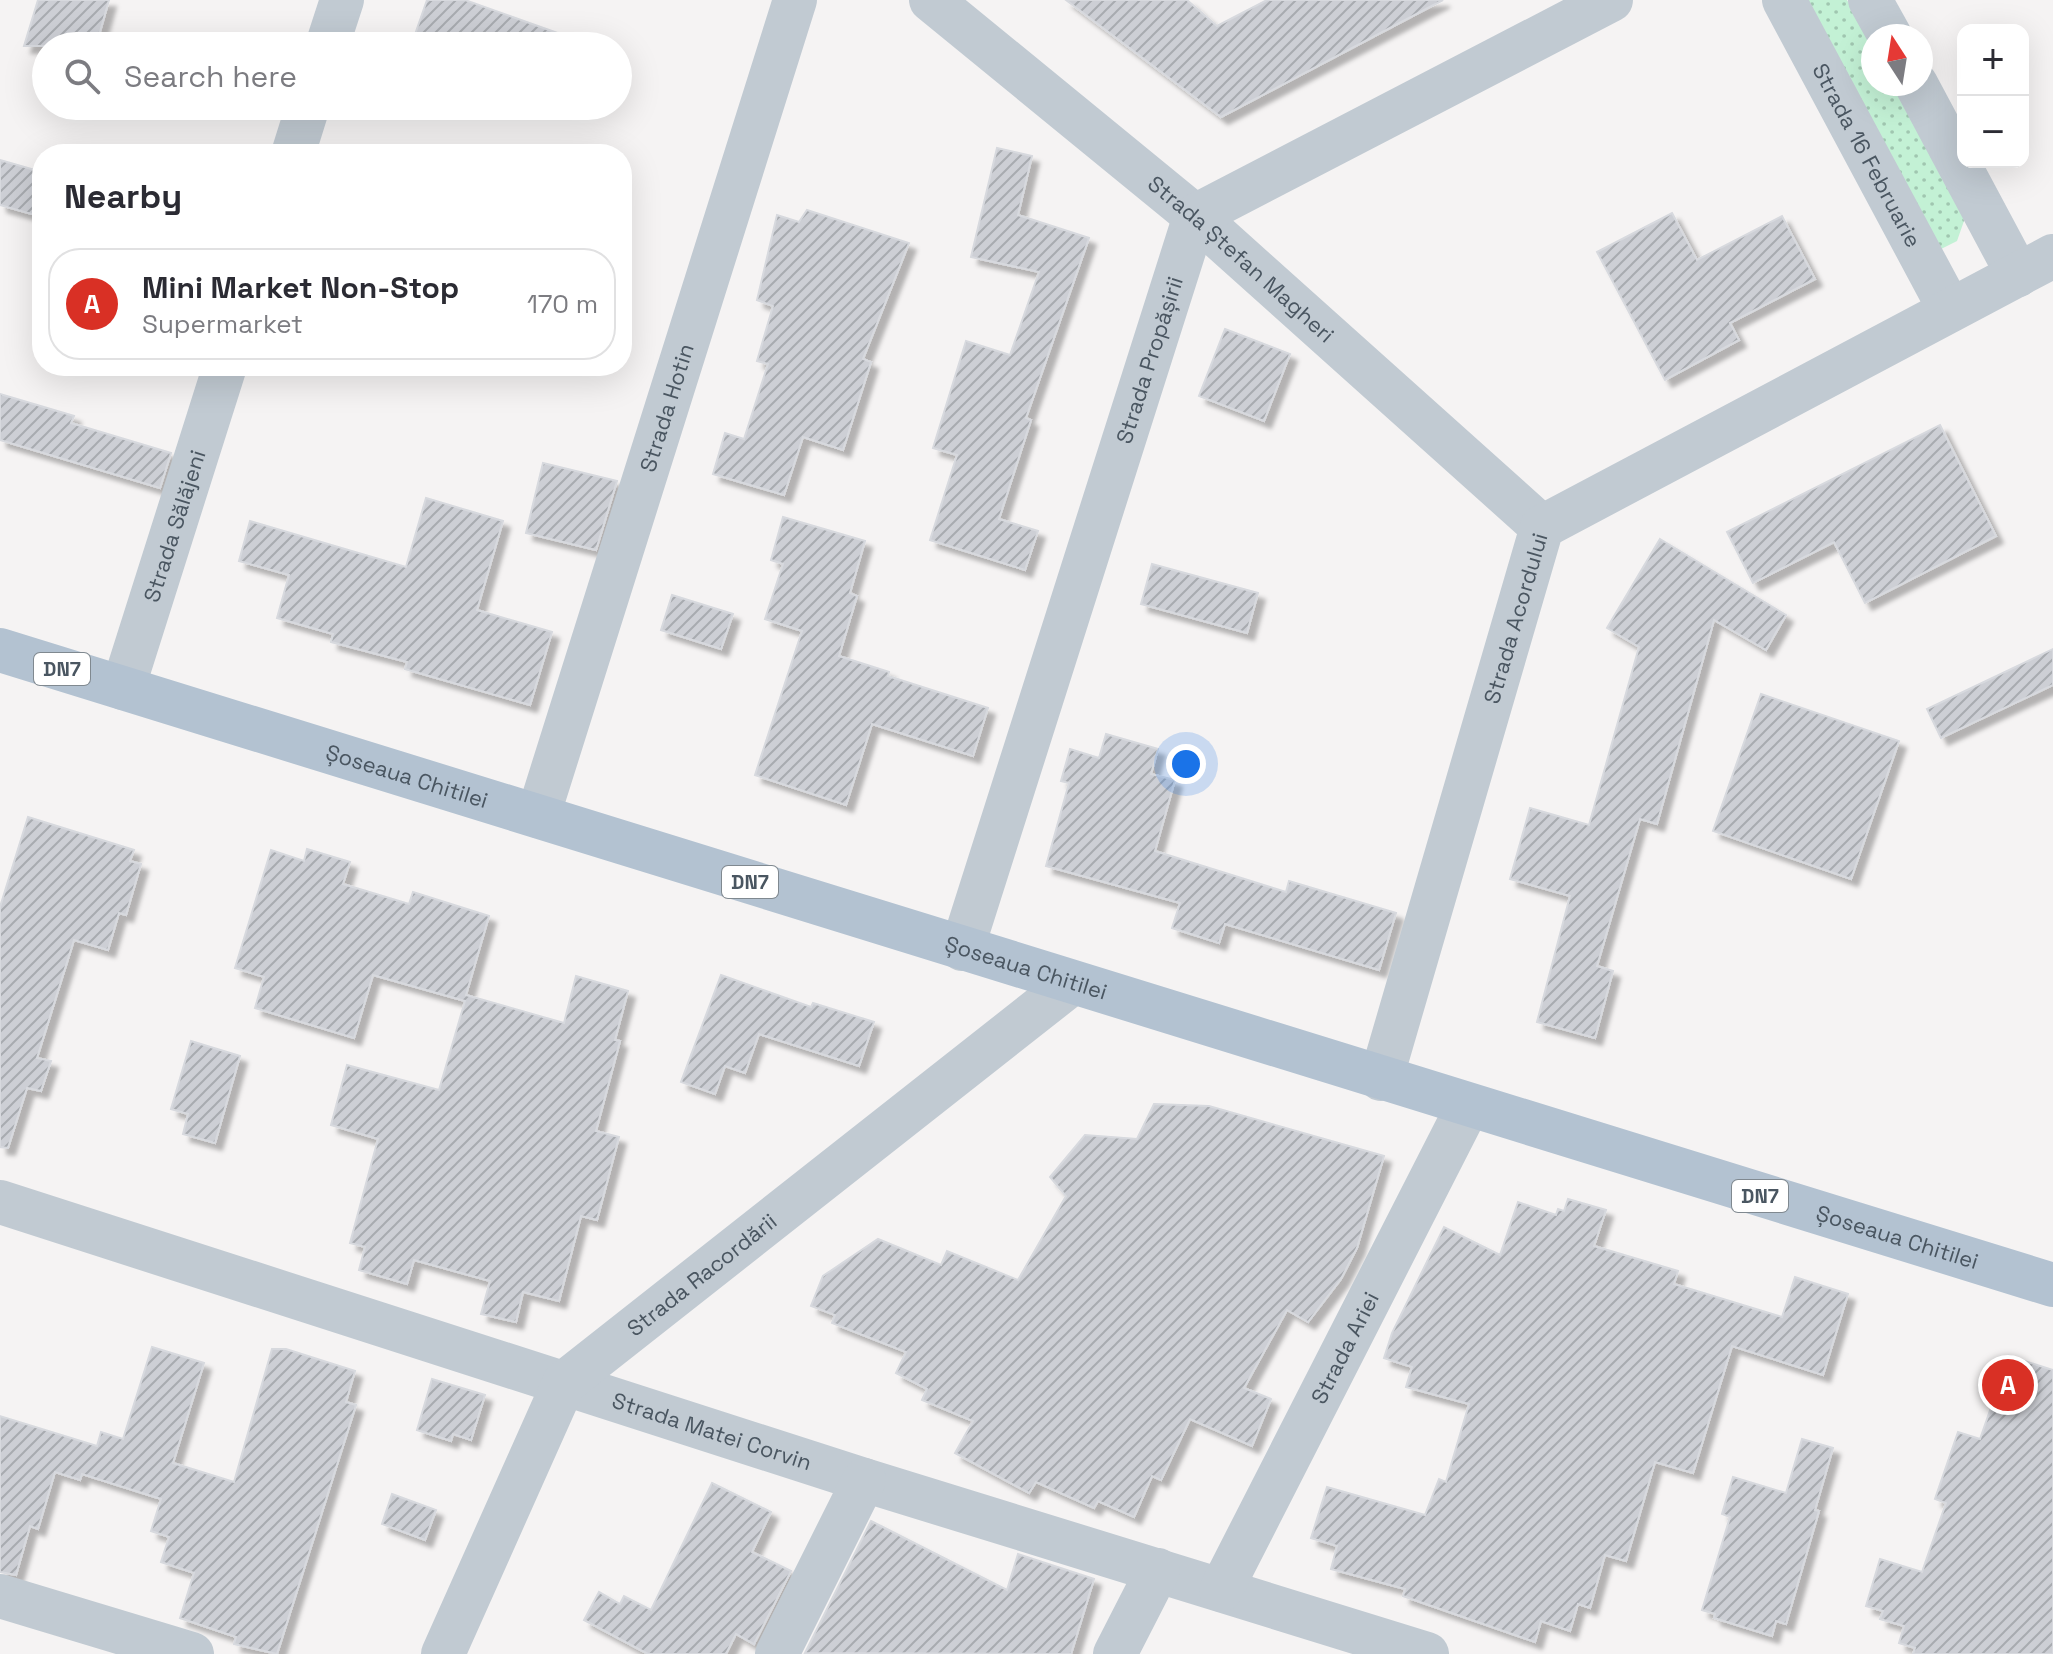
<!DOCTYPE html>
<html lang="en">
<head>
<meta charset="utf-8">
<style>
	:root { --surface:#fff; --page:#f7f7f7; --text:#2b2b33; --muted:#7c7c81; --line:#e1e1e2; --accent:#d93025 }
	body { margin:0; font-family:"Space Grotesk",sans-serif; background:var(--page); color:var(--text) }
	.controls { position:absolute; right:24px; top:24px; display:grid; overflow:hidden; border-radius:16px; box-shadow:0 8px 32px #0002 }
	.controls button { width:72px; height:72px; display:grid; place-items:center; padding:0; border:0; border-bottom:2px solid var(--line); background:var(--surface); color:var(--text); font:40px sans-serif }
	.compass { position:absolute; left:1861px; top:24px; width:72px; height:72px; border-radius:50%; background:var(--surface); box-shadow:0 8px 32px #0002; rotate:348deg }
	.you { position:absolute; left:1186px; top:764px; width:28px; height:28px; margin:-20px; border:6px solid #fff; border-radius:50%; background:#1a73e8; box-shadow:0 0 0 12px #1a73e833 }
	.badge { display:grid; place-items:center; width:52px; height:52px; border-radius:50%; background:var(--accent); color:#fff; font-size:26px; font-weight:700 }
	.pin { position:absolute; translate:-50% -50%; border:4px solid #fff; box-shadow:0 2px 8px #0006 }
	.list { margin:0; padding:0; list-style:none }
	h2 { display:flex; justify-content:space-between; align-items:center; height:104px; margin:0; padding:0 32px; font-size:34px }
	h2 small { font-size:26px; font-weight:400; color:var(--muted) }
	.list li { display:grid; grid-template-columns:52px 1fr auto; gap:24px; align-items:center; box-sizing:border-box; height:112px; margin:0 16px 16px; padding:0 16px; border:2px solid var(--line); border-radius:32px }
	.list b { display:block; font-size:30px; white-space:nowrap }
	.list p { margin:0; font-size:26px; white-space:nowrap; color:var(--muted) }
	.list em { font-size:26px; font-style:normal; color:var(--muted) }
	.icon { flex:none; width:44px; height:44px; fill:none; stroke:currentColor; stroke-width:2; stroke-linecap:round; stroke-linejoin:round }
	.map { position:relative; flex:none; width:2053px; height:1654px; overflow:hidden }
	.search { position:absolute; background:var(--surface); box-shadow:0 8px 32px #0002; left:32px; top:32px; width:600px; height:88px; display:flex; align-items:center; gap:20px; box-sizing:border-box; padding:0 28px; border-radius:44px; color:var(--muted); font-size:30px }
	.panel { position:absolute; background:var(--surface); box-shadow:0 8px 32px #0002; left:32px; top:144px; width:600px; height:232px; border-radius:32px }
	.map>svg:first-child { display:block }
	.grass { fill:url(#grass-dots) }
	.building { fill:url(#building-hatch); stroke:#d7d9de; stroke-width:2; filter:url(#shadow) }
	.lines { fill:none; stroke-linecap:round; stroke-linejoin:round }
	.minor { stroke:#c1cad2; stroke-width:44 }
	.major { stroke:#b3c2d1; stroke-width:44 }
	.labels { text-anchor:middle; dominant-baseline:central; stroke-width:6; stroke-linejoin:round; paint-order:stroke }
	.shield { fill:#fff; stroke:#808990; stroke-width:2 }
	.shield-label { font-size:20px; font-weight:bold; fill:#4a5661 }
	.street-label { font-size:22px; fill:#4a5661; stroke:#fff }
</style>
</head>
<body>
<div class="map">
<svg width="2053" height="1654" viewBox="0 0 2053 1654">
	<defs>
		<pattern id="grass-dots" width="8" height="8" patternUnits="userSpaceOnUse" patternTransform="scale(2)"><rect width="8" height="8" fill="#c3f1d5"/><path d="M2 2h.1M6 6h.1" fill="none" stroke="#a0c6b0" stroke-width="1.8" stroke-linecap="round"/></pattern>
		<pattern id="building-hatch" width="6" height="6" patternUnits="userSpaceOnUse" patternTransform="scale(2)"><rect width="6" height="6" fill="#cdcfd5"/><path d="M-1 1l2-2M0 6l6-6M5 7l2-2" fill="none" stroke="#a8abb0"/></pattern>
		<filter id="shadow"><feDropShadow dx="7" dy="7" stdDeviation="2" flood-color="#0004"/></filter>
	</defs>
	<rect width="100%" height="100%" fill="#f5f3f3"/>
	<path class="grass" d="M1792,0h55l26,47v37h20l69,127 2,10 -7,20 -18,9z"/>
	<g class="building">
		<path d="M38,0h71l-13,46h-72z"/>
		<path d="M427,0h38l129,46h-183z"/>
		<path d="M1066,0h121l30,26 50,-26h176l-222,117z"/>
		<path d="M997,148l35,8 -14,59 71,23 -63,180 5,2 -32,99 39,12 -13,39 -95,-30 27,-85 -24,-7 33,-107 44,14 29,-83 -68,-15z"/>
		<path d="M0,160l42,12v45l-42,-12z"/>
		<path d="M807,210l102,33 -46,116 8,3 -28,88 -40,-13 -19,58 -71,-21 12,-41 19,6 24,-75 -11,-3 16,-55 -16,-6 20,-85 22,7z"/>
		<path d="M1672,213l25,47 85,-44 33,63 -85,44 9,17 -74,40 -68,-128z"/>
		<path d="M1225,329l65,25 -26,67 -65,-25z"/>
		<path d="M0,394l74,22 -3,7 100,30 -11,35 -160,-48z"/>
		<path d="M1940,425l56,111 -131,67 -31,-61 -81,41 -26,-51z"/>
		<path d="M543,463l74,18 -21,69 -70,-17z"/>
		<path d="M426,498l77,23 -26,89 75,22 -22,73 -125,-36 2,-7 -76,-20 2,-8 -56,-16 12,-43 -50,-14 11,-40 156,46z"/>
		<path d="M783,517l82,24 -15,52 7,3 -18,60 50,16 -1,4 100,32 -15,48 -101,-32 -26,81 -91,-30 47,-144 -37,-12 18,-55 -12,-4z"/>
		<path d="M1660,539l126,76 -20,35 -52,-30 -57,204 -17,-5 -43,147 16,5 -18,67 -58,-16 33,-126 -60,-17 20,-71 59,17 50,-178 -32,-19z"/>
		<path d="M1152,564l106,29 -11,40 -106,-29z"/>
		<path d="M672,595l61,19 -12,35 -60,-19z"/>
		<path d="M2053,649v36l-112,53 -14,-29z"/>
		<path d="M1761,694l138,47 -48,138 -138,-48z"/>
		<path d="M1106,734l52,15 -7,25 24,6 -20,71 131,41 3,-11 107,32 -17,57 -154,-46 -6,19 -47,-15 8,-25 -134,-37 23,-83 -8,-2 9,-32 29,9z"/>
		<path d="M28,817l106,33 -4,11 11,3 -15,51 -7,-2 -11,37 -34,-10 -37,118 14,3 -10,30 -14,-3 -19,60 -8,-1v-240z"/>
		<path d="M307,849l43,13 -7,22 66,20 4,-12 76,24 -23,79 98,28 12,-47 52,15 -13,49 5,1 -24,90 23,6 -22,83 -16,-4 -22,85 -36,-9 -7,30 -35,-8 9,-33 -76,-21 -7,24 -48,-14 6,-23 -15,-4 28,-104 -47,-14 16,-60 92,25 26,-89 -92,-26 -19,63 -99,-30 9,-31 -29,-9 36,-118 33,11z"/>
		<path d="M721,975l90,32 2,-4 61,19 -15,44 -100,-32 -14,39 -20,-7 -10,28 -34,-12z"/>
		<path d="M191,1041l49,15 -25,87 -32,-9 5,-20 -17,-5z"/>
		<path d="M1154,1104l55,2 175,50 -27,92 -16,31 -33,43 -21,-12 -43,78 27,11 -19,47 -62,-27 -29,61 -9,-4 -18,41 -36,-16 -4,7 -58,-26 -7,11 -74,-40 18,-32 -51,-21 5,-11 -31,-16 10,-21 -74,-29 3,-8 -24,-9 12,-30 55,-37 63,26 6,-14 71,29 48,-84 -16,-19 35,-42 52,4z"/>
		<path d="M1568,1199l38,11 -12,36 84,25 -4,13 108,33 13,-40 53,17 -25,81 -91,-29 -39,127 -38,-11 -29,99 -21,-6 -15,53 -12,-4 -8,27 -29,-10 -6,21 -132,-46 2,-7 -74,-20 6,-23 -26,-8 16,-51 98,28 14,-36 7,3 23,-78 -63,-17 6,-20 -28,-9 8,-25 52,-106 56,28 18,-53 38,13 2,-6 6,2z"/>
		<path d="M152,1347l52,16 -31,100 61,19 38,-133h14l69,22 -9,31 10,3 -79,249 -43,-10 2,-7 -56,-19 14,-45 -33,-11 8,-25 -18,-6 10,-32 -79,-25 -2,6 -25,-8 -17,57 -8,-3 -14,49 -16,-3v-156l97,30 4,-14 22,7z"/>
		<path d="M2009,1356l44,14v284h-140l2,-6 -16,-5 5,-17 -24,-7 3,-8 -17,-5 14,-47 42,13 24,-69 -11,-4 23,-67 22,7z"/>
		<path d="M432,1379l53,16 -14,45 -18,-6 -2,7 -34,-11z"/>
		<path d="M1802,1439l31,9 -18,62 4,1 -33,113 -10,-3 -4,15 -58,-18 1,-4 -13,-4 28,-93 -8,-3 11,-37 53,16z"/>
		<path d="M712,1483l59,29 -19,40 39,19 -37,73 -18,-10 -10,20h-78l-64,-34 15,-28 21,12 4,-8 27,14z"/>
		<path d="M392,1494l44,16 -11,30 -43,-16z"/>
		<path d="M871,1521l136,69 11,-36 76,25 -23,75 -266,-1z"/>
	</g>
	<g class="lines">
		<g class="minor">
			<path id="s1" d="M931,0l264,216 347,311"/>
			<path id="s2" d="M1784,0l166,310"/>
			<path d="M1870,0l20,36"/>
			<path d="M327,46l15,-46"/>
			<path d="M1916,84l102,191"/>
			<path d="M293,154l15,-48"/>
			<path id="s3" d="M123,688l102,-322"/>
			<path id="s4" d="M538,816l257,-816"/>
			<path id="s5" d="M962,949l233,-733 416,-216"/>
			<path id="s6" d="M1381,1079l161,-552 511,-271"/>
			<path id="s7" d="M0,1202l864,278 563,174"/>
			<path id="s8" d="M1221,1590l247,-484"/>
			<path d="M0,1596l192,58"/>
			<path id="s9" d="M443,1654l121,-271 508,-400"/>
			<path d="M777,1654l87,-174"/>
			<path d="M1115,1654l43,-84"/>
		</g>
		<path class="major" id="s10" d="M0,650l2053,635"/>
	</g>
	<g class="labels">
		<g class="shield">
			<rect x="34" y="653" width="56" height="32" rx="6"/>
			<rect x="722" y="866" width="56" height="32" rx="6"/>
			<rect x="1732" y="1180" width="56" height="32" rx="6"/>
		</g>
		<g class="shield-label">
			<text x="62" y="669">DN7</text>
			<text x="750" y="882">DN7</text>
			<text x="1760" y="1196">DN7</text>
		</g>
		<g class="street-label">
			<text stroke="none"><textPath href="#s2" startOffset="176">Strada 16 Februarie</textPath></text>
			<text stroke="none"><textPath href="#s1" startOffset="404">Strada Ștefan Magheri</textPath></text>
			<text stroke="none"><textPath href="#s5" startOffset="618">Strada Propășirii</textPath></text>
			<text stroke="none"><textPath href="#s4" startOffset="428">Strada Hotin</textPath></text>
			<text stroke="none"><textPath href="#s3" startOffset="170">Strada Sălăjeni</textPath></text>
			<text stroke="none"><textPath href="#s6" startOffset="480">Strada Acordului</textPath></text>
			<text stroke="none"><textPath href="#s10" startOffset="426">Șoseaua Chitilei</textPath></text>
			<text stroke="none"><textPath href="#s10" startOffset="1074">Șoseaua Chitilei</textPath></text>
			<text stroke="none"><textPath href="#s10" startOffset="1986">Șoseaua Chitilei</textPath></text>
			<text stroke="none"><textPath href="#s9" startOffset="472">Strada Racordării</textPath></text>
			<text stroke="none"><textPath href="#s8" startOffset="272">Strada Ariei</textPath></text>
			<text stroke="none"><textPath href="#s7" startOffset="748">Strada Matei Corvin</textPath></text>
		</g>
	</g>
</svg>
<div class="controls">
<button>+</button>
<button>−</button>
</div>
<svg class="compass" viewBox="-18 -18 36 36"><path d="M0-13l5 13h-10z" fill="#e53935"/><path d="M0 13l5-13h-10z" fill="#7c7c81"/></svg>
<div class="you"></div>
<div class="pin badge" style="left:2008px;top:1385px">A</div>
<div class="search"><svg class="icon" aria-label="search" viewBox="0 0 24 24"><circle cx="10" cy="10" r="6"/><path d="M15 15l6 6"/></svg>Search here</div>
<section class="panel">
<h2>Nearby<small></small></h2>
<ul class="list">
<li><span class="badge">A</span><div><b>Mini Market Non-Stop</b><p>Supermarket</p></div><em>170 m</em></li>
</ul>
</section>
</div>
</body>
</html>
